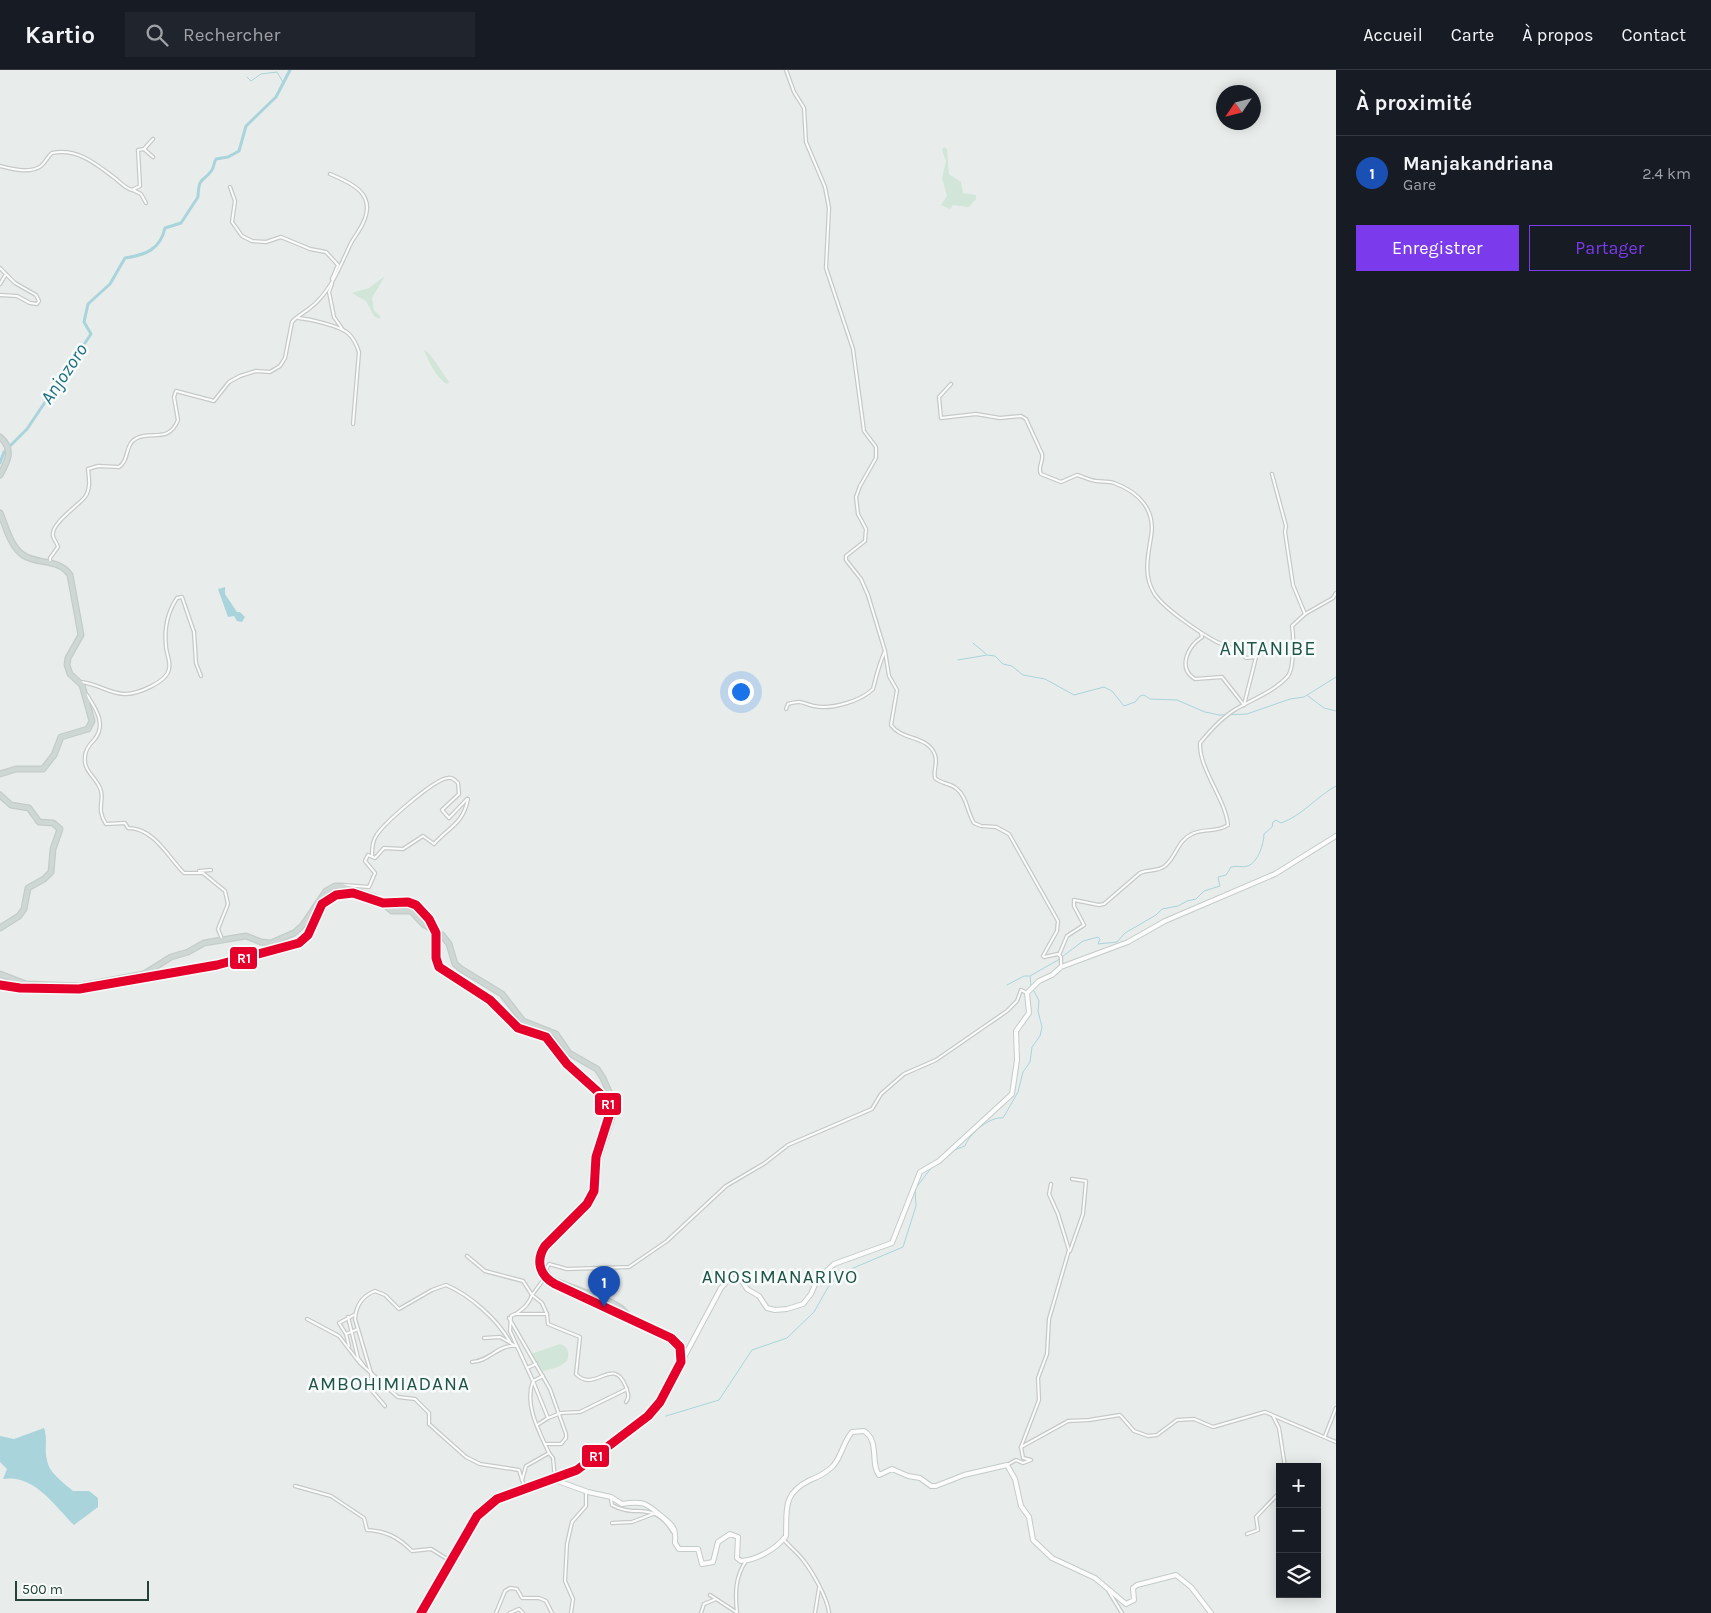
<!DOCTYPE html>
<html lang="fr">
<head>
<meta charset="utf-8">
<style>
	:root { --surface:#171b24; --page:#20242c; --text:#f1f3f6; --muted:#9ea1a6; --line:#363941; --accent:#7c3aed }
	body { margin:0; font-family:Karla,sans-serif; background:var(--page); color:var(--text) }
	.controls { position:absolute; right:15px; bottom:15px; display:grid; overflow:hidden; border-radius:0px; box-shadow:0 2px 12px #0003 }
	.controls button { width:45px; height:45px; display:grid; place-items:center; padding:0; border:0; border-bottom:1px solid var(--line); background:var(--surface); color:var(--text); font:25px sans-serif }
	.compass { position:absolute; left:1216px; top:15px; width:45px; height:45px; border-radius:50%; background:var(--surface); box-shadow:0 2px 12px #0003; rotate:235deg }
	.scale { position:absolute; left:15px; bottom:12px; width:134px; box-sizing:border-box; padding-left:5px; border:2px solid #24423a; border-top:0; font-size:14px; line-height:18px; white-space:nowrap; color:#24423a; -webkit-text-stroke:4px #f7fbf9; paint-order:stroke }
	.you { position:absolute; left:740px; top:621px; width:18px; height:18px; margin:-12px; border:4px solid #fff; border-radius:50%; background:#1a73e8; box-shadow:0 0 0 8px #1a73e833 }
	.badge { display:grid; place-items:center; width:32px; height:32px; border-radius:50%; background:var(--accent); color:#fff; font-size:16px; font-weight:700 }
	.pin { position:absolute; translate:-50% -41px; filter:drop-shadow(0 1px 2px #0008) }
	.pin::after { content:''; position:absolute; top:26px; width:18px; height:15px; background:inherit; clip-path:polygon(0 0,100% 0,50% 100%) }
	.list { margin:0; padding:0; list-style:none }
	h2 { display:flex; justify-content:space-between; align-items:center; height:65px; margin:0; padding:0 20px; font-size:21px }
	h2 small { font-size:16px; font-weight:400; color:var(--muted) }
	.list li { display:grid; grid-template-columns:32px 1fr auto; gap:15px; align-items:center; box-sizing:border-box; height:75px; padding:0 20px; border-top:1px solid var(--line) }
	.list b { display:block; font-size:19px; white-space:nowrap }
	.list p { margin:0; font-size:16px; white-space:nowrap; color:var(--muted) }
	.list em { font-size:16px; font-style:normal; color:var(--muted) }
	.actions { display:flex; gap:10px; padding:15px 20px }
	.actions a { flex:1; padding:11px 0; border:1px solid var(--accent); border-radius:0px; text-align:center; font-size:18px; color:var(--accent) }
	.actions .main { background:var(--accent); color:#fff }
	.icon { flex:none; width:28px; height:28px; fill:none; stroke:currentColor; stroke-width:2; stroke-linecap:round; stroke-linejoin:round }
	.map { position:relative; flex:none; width:1336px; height:1543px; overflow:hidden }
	header { display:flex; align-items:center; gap:30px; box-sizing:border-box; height:70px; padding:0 25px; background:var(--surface); border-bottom:1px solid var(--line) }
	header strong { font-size:24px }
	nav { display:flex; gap:28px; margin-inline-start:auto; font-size:18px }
	.search { width:350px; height:45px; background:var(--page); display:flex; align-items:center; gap:12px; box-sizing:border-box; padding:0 18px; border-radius:0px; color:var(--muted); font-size:19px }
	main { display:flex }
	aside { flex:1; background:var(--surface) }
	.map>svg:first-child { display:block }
	.green { fill:#d1e6d8 }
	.water { fill:#a9d4db }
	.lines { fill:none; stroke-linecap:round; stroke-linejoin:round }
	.stream { stroke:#a9d4db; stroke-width:1 }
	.river { stroke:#a9d4db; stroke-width:3 }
	.street-casing { stroke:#c5cac8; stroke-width:4.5 }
	.secondary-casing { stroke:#c3cbc8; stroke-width:6 }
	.primary-casing { stroke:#c3ccc9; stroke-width:7 }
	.street { stroke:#fcfcfc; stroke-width:2 }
	.secondary { stroke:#fcfcfc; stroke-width:4 }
	.primary { stroke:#cfd7d5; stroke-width:4.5 }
	.rail-1-casing { stroke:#f7fbf9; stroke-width:12 }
	.rail-1 { stroke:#e4002b; stroke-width:9 }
	.labels { text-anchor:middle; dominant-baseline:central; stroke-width:5; stroke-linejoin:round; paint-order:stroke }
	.water-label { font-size:19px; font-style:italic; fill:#1c6f80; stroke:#f7fbf9 }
	.neighbourhood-label { font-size:19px; letter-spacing:1px; fill:#1f5548; stroke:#f7fbf9 }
	.quarter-label { font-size:20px; letter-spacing:1px; fill:#1f5548; stroke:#f7fbf9 }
	.line-badge { stroke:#f7fbf9; stroke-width:2 }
	.badge-label { font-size:14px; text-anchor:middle; font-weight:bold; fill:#fff }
</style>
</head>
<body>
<header>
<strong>Kartio</strong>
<div class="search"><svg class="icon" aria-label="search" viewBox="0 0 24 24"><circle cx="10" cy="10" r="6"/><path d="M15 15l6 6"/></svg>Rechercher</div>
<nav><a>Accueil</a><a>Carte</a><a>À propos</a><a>Contact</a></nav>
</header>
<main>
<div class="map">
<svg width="1336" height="1543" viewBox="0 0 1336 1543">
	<rect width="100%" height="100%" fill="#e8edeb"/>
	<g class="green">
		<path d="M944,77l3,2 2,25 12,8 2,11 13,2v4l-7,8 -16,-2 -3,4 -9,-4 6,-9 -5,-18 4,-17 -4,-11z"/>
		<path d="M385,206l-13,22 2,12 7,7 -2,2 -5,-3 -8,-15 -14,-8 17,-5z"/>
		<path d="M424,280c6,1 20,25 25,32l-2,2c-11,-6 -18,-22 -23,-34z"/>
		<path d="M560,1274c8,2 10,9 7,17l-9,6 -17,5 -10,-18z"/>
	</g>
	<g class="water">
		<path d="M225,517v7l12,18h3l5,5 -3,5 -5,-1 -3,-5 -6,1 -10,-28z"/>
		<path d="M44,1358c4,11 0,21 3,32 2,13 16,22 26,31h16l9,7v9l-24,18c-20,-20 -40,-51 -71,-46l4,-10 -7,-7v-26l14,3z"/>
	</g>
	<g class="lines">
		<g class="stream">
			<path d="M247,7l4,4 10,-7 16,-2 7,12"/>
			<path d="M973,573l13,11"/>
			<path d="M958,590l29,-5 8,1 8,8 9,2 11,9 22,4 29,16 30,-8 8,4 12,15 11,-4 5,-6 4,-1 6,4 27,1 28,12 14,3 28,-1 43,-15 14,-2 32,-20"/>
			<path d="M1308,626l16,12 12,3"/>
			<path d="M1007,915l17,-9h5"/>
			<path d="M1031,916l-1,-10 28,-16 25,-19 15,-4 2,2 -2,5 19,-2 8,-9 31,-18 6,-6 16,-3 9,-5 9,-2 8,-8 16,-5 -2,-9 8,-2 5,-8c6,-2 11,1 17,-1 10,-4 16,-22 16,-32l8,-7 1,-5 3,-2 5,3c21,-7 36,-27 55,-37"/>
			<path d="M954,1080l11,-4c4,-12 25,-30 38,-28l15,-26 5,-20 7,-10 2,-15 8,-11 2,-9 -4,-16 1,-10 -6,-12"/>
			<path d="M666,1346l53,-16 33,-50 35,-12 27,-26 13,-23 12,-15 64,-27 13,-41 -1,-17 17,-22"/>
		</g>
		<path class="river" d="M0,393l4,-11 23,-23 64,-95 -7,-12 4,-18 22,-20 15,-26c20,-3 35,-8 40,-30l16,-5 17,-26c1,-22 4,-13 14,-27 2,-3 2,-8 4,-11l12,-2 11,-6 7,-25 30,-29 14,-27"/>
		<defs>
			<g id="street">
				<path d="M786,0l8,22 10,16 2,34 19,45 4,21 -3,60 27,81 11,82 12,16v11l-16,28 -4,11 2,17 8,15 -1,12 -19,15v4l15,19 7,16 17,56 4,25 8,14 -6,35c11,16 37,10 44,30 3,8 -2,15 0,23 6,6 16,5 22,11 10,8 10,23 17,34l7,3 15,1 13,7 49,87 -1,10 -14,25 1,1 14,-3 3,3v10"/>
				<path d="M144,79l9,-10"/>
				<path d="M0,96c12,3 30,8 41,0 5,-4 6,-9 11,-13 26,-5 44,11 64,26 6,5 9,9 16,11l8,-4 -2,-36 6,-1 9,8"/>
				<path d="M230,117l5,14 -3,21 10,14 10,5 14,1 15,-5 29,12 16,3 12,13 -6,14"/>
				<path d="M133,120l8,4 5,9"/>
				<path d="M0,198l15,15 21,12 3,6 -2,3 -7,-1 -13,-7 -17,-1"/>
				<path d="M0,214l6,-10"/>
				<path d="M332,214l-3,8 5,25 9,13"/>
				<path d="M298,248c11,1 43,8 51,16 5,5 8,12 10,18l-6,72"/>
				<path d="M951,314l-12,13 2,21 35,-4 24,4 21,-2 5,3 16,35c2,7 -5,13 -1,20l20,8 16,-7c7,2 12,5 19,6 5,1 13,0 18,2 25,9 42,27 37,54 -3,19 -8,38 3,56 9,15 46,40 63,49 12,6 18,5 29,16l10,-1 -12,48"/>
				<path d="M1272,404l14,52 -1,6 8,53 12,29"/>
				<path d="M50,493v-5l8,-11c-1,-4 -4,-7 -5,-11 -3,-12 26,-31 32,-39 6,-8 4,-20 3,-28l10,-3 21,1c11,-7 5,-23 18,-29 15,-7 32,5 41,-18l-4,-23 2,-6 38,10 15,-19 11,-6 16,-5 14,1 10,-6 5,-8 7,-36c5,-6 12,-9 18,-14 21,-16 30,-42 41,-65 4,-7 9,-13 12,-20 14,-29 -11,-40 -33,-49"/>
				<path d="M1201,563l1,4c-14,9 -25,31 -7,42l27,-2 22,28"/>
				<path d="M80,612c17,1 29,12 45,12 13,0 42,-12 44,-25 2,-8 -3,-16 -3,-23 -2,-18 1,-33 11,-48l5,-1 12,35 2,31 5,13"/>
				<path d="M87,625c9,14 20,30 7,45 -4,4 -9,11 -9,17 -2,15 13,21 16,34 3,11 -5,18 5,33l19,-1 3,5c26,0 40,29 56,45h19l22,18 3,13 -10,25 4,10"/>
				<path d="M786,639l2,-5c15,-4 13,-1 26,2 17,4 47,-5 59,-17 3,-12 6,-25 12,-38"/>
				<path d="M372,785c0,-6 0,-13 4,-19 7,-12 58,-57 72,-58 4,-1 7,2 10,5l1,11 -17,16 7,8 18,-19"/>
				<path d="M199,801l12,-1"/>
				<path d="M343,815l26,2 6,-14 -10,-12 3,-6 7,3 9,-10 19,1 20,-13 11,8c15,-17 29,-20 34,-45"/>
				<path d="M1059,885l8,-19 17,-11 -10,-19v-6l25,5 5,-1 36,-31c8,-4 17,-1 25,-7 11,-9 13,-26 27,-32 12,-6 24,-1 36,-9 -3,-27 -29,-56 -28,-82 9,-11 24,-27 36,-34 17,-10 39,-18 52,-33 6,-8 6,-39 4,-50l13,-12 28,-16 3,-5"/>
				<path d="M1070,1181l13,-37 3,-33 -14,-2"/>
				<path d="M467,1186l18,15 38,10 9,14c-3,9 -8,13 -15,18"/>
				<path d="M550,1209l1,-2 -5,-7 3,-6 18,5 62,-2 38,-26 59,-55 39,-23 23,-18 84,-36 9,-15 23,-20 32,-14 71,-49 10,-10 4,-11 6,3"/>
				<path d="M547,1244l1,10 32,13 -4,37c19,20 37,-20 50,13 2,6 4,10 0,15"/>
				<path d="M348,1247l10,41 6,8"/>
				<path d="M509,1248l41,71 16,45v4l-5,6h-16"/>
				<path d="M307,1249l32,17 20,26 12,11 2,19 12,14"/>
				<path d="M346,1264l12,-5"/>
				<path d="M484,1268l16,-1 14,8"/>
				<path d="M510,1272c-12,-22 -40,-47 -64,-57l-14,5 -33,19 -14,-14 -10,-4c-13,5 -19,14 -20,28l16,54 27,24 17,2 14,14v11l37,33 14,7 39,6 3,10"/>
				<path d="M349,1276l-3,-12 -7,-11 15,-8"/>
				<path d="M472,1292c19,-1 25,-18 45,-16"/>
				<path d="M527,1298l9,-4"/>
				<path d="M1273,1346l6,12 6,39"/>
				<path d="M548,1348l13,-5 19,-1 47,-23"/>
				<path d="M537,1355l11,-7 -15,-37 10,-5"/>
				<path d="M1325,1366l11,-28"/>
				<path d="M1021,1377l47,-26 21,-1 31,-5 14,16 14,5 9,-1 20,-15 17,-1 19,8 52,-15 71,30"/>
				<path d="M549,1383l4,5 2,21"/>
				<path d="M1007,1395l9,-5 7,3 8,-3 -8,-2 -2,-11 18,-47 -1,-22 9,-24 2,-35 20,-69 -11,-36 -9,-20 2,-10"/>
				<path d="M295,1416l36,10 33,22 3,12c19,1 31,7 45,21l19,-2 18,11"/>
				<path d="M526,1420l-4,-10 4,-14 23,-13c-10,-22 -25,-48 -16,-72l-23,-50 1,-15 4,-2h32l-5,-11 -10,-8 12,-16 -7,-20 2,-10 7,-3"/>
				<path d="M611,1429l1,6c24,14 41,-6 61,27"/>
				<path d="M612,1453l20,-1 21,-8"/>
				<path d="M1247,1464l11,-4 -2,-13 24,-25"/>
				<path d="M784,1470c6,7 14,13 19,20 9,11 25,39 26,53"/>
				<path d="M1109,1522l13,21"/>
				<path d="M710,1525l26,17"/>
				<path d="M496,1543l9,-22 5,-3 7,1 5,9h17l7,3 6,12"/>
				<path d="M510,1543l9,-4 4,4"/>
				<path d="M571,1543l2,-14 -8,-18 2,-37 5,-22 14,-16v-15"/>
				<path d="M701,1543l3,-9 12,-5"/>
				<path d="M737,1543c-2,-20 -2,-36 9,-52"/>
				<path d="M815,1543l4,-25"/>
			</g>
			<g id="secondary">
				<path d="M682,1291l39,-73 9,-10 12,3 5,8 12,7 8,12 8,2 12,-1 16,-5 8,-10 6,-14 17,-16 58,-21 28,-71 19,-11 73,-67 5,-34 -1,-29 13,-18 -2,-20 12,-12 13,-6 9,-8 67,-25 37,-21 110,-47 61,-38"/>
				<path d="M555,1410l33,12 23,5 11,7c25,-4 25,1 43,15 10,8 11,12 10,24l4,6h19l4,15 11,-2 5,-20 12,-8 8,3 -1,21 4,3c16,-1 35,-12 45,-25 1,-27 -4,-42 24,-56 8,-3 17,-8 23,-14 9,-10 10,-24 19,-34l12,-1c16,10 6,33 15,44l13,-6 16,7 12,2 11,8h5l28,-11 43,-10 8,14 6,27 8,11 4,23 19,18 43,20 31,26 8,-4 -1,-12 4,-3 39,-10 15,12 20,26"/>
			</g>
			<g id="primary">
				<path d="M0,367c14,12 8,24 0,38"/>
				<path d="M0,443c6,13 10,33 23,42 14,10 36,3 47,20l11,60 -13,23 -1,7 3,9 12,11 10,36 -4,8 -27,8 -7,18 -11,14h-27l-16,5"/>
				<path d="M0,725l11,10 18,3 10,14 14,1 7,6 -7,20 -2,23 -7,7 -16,9 -4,21 -5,7 -19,12"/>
				<path d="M0,904l26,10 54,2 64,-12 27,-17 17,-5 16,-9 42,-7 15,6 10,1 23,-10 9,-8 23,-34 9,-5h6l34,11 17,14h19l12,13 19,11 7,9 6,20 6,5 41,25 21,27 33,13 13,19 28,16 6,9 9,21v18l-15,45 -1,30 -8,14 -45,45 -2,14 2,7 7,7 61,23 10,6 10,10 42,21 8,8 1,14 -26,48 -61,50 -16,12 -84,31c-28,20 -54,79 -72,111"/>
			</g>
		</defs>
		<use href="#street" class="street-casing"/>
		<use href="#secondary" class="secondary-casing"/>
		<use href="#primary" class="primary-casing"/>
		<use href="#street" class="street"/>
		<use href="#secondary" class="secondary"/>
		<use href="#primary" class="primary"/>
		<defs>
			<path id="rail-1" d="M0,915l20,3 59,1 138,-24 82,-22 9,-8 14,-31 14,-9 17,-2 30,10 25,-1 8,3 13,14 7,14v25l3,9 51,33 28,28 28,9 21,27 40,36 3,13 -14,44 -2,34 -7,13 -42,42c-10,15 -5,30 10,38l116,54 9,9 1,15 -21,40 -12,14 -71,54 -80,29 -20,17 -56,97"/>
		</defs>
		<use href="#rail-1" class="rail-1-casing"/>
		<use href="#rail-1" class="rail-1"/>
	</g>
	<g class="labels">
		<g class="water-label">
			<text transform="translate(64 304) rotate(-56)">Anjozoro</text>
		</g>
		<g class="neighbourhood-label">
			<text x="780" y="1207">ANOSIMANARIVO</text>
			<text x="389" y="1314">AMBOHIMIADANA</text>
		</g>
		<g class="quarter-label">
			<text x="1268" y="578">ANTANIBE</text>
		</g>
	</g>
	<g class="line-badge">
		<rect x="229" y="876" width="29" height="24" rx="5" fill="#e4002b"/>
		<rect x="594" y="1022" width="28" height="24" rx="5" fill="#e4002b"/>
		<rect x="581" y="1374" width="29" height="24" rx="5" fill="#e4002b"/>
	</g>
	<g class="badge-label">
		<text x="244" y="893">R1</text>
		<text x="608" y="1039">R1</text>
		<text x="596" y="1391">R1</text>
	</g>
</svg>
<div class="controls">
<button>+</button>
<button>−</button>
<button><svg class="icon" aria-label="layers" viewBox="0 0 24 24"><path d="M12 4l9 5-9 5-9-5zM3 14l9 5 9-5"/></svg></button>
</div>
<svg class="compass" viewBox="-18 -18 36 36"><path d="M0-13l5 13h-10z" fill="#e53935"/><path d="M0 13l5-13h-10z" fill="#9ea1a6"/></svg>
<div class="scale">500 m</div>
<div class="you"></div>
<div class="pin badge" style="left:604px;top:1237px;background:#1a4fb4">1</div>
</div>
<aside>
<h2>À proximité<small></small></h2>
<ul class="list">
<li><span class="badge" style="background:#1a4fb4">1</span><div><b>Manjakandriana</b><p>Gare</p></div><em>2.4 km</em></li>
</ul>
<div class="actions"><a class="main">Enregistrer</a><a>Partager</a></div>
</aside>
</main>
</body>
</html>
